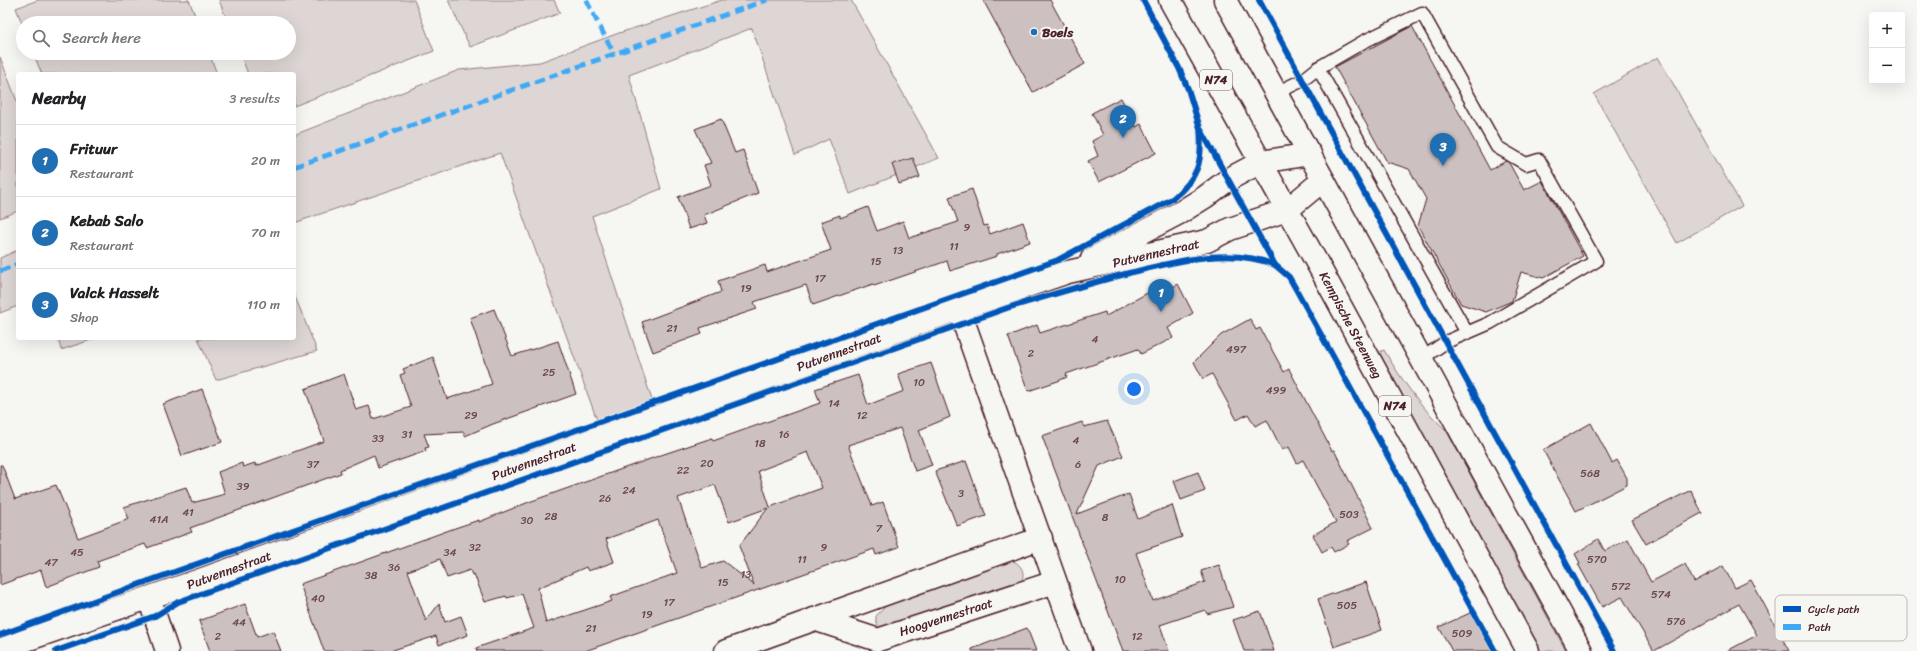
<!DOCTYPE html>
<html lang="en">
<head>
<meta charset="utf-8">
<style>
	:root { --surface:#fff; --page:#f2f2f2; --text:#202124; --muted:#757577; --line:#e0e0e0; --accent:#1f6fb2 }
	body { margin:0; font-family:Sriracha,sans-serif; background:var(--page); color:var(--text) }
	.controls { position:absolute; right:12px; top:12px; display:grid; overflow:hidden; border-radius:4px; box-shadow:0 4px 16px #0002 }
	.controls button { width:36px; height:36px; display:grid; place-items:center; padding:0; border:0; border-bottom:1px solid var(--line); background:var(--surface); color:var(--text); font:20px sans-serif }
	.you { position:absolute; left:1134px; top:389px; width:14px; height:14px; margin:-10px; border:3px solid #fff; border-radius:50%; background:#1a73e8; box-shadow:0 0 0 6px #1a73e833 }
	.badge { display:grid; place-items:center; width:26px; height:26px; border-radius:50%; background:var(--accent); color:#fff; font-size:13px; font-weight:700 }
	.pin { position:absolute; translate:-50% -33px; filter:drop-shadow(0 1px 2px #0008) }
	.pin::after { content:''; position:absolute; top:21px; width:14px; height:12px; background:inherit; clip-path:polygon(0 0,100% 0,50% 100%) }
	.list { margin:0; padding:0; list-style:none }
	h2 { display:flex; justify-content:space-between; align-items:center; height:52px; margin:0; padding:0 16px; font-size:17px }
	h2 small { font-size:13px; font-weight:400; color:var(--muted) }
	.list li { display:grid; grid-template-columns:26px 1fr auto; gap:12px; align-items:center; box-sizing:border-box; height:72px; padding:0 16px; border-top:1px solid var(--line) }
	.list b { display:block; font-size:15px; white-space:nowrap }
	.list p { margin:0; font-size:13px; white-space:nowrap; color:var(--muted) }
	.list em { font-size:13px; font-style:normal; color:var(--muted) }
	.icon { flex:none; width:22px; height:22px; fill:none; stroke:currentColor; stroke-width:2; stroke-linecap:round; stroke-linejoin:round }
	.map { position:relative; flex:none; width:1917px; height:651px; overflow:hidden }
	.search { position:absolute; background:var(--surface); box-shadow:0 4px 16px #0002; left:16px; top:16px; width:280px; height:44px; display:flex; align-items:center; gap:10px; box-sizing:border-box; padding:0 14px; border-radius:22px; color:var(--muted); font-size:15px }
	.panel { position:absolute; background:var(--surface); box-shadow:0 4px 16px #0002; left:16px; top:72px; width:280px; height:268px; border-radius:4px }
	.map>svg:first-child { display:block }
	.green { fill:#ddd6d5; stroke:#947a80 }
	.building { fill:#ccc1c0; stroke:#4a1f2b; fill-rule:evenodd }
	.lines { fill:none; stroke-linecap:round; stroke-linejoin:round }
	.lane-casing { stroke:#4a1f2b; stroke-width:15 }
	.street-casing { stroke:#4a1f2b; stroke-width:25 }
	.primary-casing { stroke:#4a1f2b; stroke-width:25 }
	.lane { stroke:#f6f6f2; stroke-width:12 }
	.street { stroke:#f6f6f2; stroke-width:22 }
	.primary { stroke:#f6f6f2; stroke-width:22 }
	.quiet { stroke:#3fa9f5; stroke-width:5; stroke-dasharray:10 5; stroke-linecap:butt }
	.cycleway-casing { stroke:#f6f6f2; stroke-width:8 }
	.cycleway { stroke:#0057b8; stroke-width:6 }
	.poi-dot { fill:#1f6fb2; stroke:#f6f6f2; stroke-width:1.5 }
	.labels { text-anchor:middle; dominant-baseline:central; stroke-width:4; stroke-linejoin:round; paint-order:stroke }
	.number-label { font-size:11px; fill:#6a4850 }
	.shield { fill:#f6f6f2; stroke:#7e6067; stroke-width:1 }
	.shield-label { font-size:12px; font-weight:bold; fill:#4a1f2b }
	.poi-label { font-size:13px; font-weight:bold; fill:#4a1f2b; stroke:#f6f6f2; text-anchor:start }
	.street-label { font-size:13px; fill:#4a1f2b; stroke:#f6f6f2 }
	.key { fill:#f6f6f2; stroke:#c2b6b6; stroke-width:1 }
	.key-label { font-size:11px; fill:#4a1f2b }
</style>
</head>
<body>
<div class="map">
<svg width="1917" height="651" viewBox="0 0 1917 651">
	<rect width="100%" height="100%" fill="#f6f6f2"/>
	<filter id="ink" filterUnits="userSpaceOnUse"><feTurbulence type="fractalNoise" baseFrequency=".025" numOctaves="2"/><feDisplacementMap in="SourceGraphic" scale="8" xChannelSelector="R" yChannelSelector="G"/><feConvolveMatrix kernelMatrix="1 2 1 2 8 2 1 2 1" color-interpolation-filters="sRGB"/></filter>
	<g filter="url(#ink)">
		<g class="green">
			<path d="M38,0h151l9,23h-175v3l-7,-18z"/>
			<path d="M219,0h195l20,51 -140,55v-32h-46l-8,-21h49v-30h-61z"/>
			<path d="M448,0h106l6,13 -90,34z"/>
			<path d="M722,0h129l88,158 -89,36 -21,-55 -34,16 -43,-127 -123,47 32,114 -69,27 60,184 -55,20 -97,-267 -206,70v-88l165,-65 81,-8 79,-29z"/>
			<path d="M33,53h176l8,21h-175z"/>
			<path d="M0,57l18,47v107l-18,7z"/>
			<path d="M1658,57l84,149 -65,37 -83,-149z"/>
			<path d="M18,250v56l-18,7v-55z"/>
			<path d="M294,294l23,57 -101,29 -18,-42h96z"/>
			<path d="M58,338h39l-36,12z"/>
			<path d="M1384,350c17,29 37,58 62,80l120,221h-27l-161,-298z"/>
			<path d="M1013,561c11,5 13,16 6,24l-139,44 -4,-7v-6l10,-10z"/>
		</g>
		<g class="building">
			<path d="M983,0h67l35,64 -52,28z"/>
			<path d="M1412,26l78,144 16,-9 3,2 15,27 18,-9 41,75 -40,22 -22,-6 -9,29 -26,11 -25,-8 -43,-78 8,-27 -17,-30 -22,-7 -52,-95z"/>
			<path d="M1121,98l15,29 5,-3 15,29 -57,29 -11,-21 10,-5 -6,-15 11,-6 -11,-22z"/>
			<path d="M721,119l14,34 8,-3 15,43 -54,22 3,8 -18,6 -11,-32 33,-12 -7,-20 7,-2 -16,-34z"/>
			<path d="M913,158l7,19 -21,7 -7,-20z"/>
			<path d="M972,189l12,37 3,-1 3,9 33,-12 7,20 -33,12v2l-47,15 -3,-10 -73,25 -1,-2 -60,21 -7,-20 -52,17 3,7 -57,19 2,6 -49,18 -11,-30 79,-30 -3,-11 47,-16 2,7 64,-22 -10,-28 19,-7v3l28,-11 9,24 26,-10 6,17 49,-16 -9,-25z"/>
			<path d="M1178,284l15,29 -25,15 5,10 -32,16 -3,-5 -72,25 1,3 -9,4 -30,10 -20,-55 29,-11 3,8 65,-21 1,4 45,-25 4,6z"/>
			<path d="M494,309l18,47 46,-15 18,53 -83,30 -28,12 -1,-4 -40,2 5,13 -4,1 1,3 -48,17 -4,-13 -34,15 1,3 -151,55 2,4 -45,16 -2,-4 -48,17 2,6 -53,20 -5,-17 -41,15v-120h2l13,34 41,-14 22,53 51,-19 -5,-12 62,-20 6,16 33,-9 -7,-22 24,-9 1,4 12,-4 1,3 68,-25 -19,-52 39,-15 12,36 13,-4 4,13 38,-12 -11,-32 5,-2 -2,-4 30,-12 14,42 45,-15 -22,-66z"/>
			<path d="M1250,319l6,11 4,-2 24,44 5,-3 43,82 2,-1 39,78 -26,13 2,3 -15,8 -3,-5 -9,5 -9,-17 23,-13 -33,-62 -6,3 -8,-16 -7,3 -15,-30 -12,6 -7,-12 -11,6 -25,-46 -9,5 -9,-17 27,-27z"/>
			<path d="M931,363l19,54 -31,13 13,35 -17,6 -15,-43 -52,17 24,61 11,-4 16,45 -23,8 -2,-6 -289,102h-108l-1,-3 58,-20 -12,-34 -15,4 -1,-2 -21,6 -11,-28 -2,1 -2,-5 -23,8 -7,-19 -32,12 18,50 13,-17 6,18 16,-6 7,19 -29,10 -3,-9 -46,15h-66l-24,-67 155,-56 24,-8v2l50,-20 135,-48 48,-16 1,3 107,-38 -5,-14 43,-14 10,30 36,-14 -6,-17zM808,452l14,36 -52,19 -12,-36zM715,485l14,37 39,-14 -29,38 15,39 -31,-24 -21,7 -24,-70zM658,520l19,53 -67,24 2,4 -66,22 -8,-35 48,-21 2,4 26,-9 -8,-23z"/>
			<path d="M202,389l20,53 -40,14 -19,-52z"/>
			<path d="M1107,421l16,35 -24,10 -22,48 52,-20 9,25 34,-14 10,32 -46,16 17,48 52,-19 -4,-11 18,-6 14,42 -26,7 -2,-4 -45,15 9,26h-46l-81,-215 40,-14 2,5z"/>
			<path d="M1591,423l21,40 5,-3 10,18v7l-51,26 -33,-61z"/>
			<path d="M966,461l20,55 -29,10 -22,-55z"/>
			<path d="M1198,472l7,19 -24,9 -7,-19z"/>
			<path d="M1691,490l11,23 -56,31 -14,-24z"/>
			<path d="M1598,539l7,12 23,-12 23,43 34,-18 9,18 29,-16 12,22 16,-8 38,71h-62l30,-16 -18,-31 -85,47 -32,-54 -20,10 -24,-43 2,-1 -5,-9z"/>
			<path d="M1366,582l16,48 -48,17 -16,-48z"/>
			<path d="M245,604l12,33 16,-6 8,20h-71l-11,-30z"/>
			<path d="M1260,611l14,40h-30l-11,-31z"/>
			<path d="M1470,613l21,38h-39l-13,-24z"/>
			<path d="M1027,628l9,23h-64v-2z"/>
		</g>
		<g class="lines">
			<defs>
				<g id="lane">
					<path d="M1276,93l27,-13 15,-12"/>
					<path d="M1421,359l25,-17 44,-19 106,-62 -57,-101 -13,4 -29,-17 -75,-134 -59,29 -45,26 149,265"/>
				</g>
				<g id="street">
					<path d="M1092,259l89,-47 24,-15 24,-18 32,-17 49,-8"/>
					<path d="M959,309l121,342"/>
					<path d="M149,598l18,53"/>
					<path d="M814,619l64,21 177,-58"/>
					<path d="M0,649l200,-69 759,-271 109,-37 139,-31 23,-12 57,-19 36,-30"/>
					<path d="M726,651l315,-113"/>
				</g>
				<g id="primary">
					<path d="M1170,0l151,270 207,381"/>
					<path d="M1225,0l356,651"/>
				</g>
			</defs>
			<use href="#lane" class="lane-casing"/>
			<use href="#street" class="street-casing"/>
			<use href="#primary" class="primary-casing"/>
			<use href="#lane" class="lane"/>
			<use href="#street" class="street"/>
			<use href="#primary" class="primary"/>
			<g class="quiet">
				<path d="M586,0l28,54"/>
				<path d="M294,167l473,-167"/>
				<path d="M0,271l18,-7"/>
			</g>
			<defs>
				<g id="cycleway">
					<path d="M1143,0l36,68 9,21 12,39 75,137 14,12 8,14 198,360"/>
					<path d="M1259,0l355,651"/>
					<path d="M0,635l143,-52 915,-323 114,-61c27,-21 31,-38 28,-71"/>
					<path d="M56,651l99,-35 23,-14 829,-294c40,-12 81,-24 122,-35 46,-11 100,-27 146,-8"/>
				</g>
			</defs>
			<use href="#cycleway" class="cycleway-casing"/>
			<use href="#cycleway" class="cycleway"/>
		</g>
	</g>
	<circle class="poi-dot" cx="1034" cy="32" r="4"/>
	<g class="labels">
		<g class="number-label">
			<text x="967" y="227">9</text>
			<text x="954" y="246">11</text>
			<text x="898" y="250">13</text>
			<text x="876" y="261">15</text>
			<text x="820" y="278">17</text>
			<text x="746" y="288">19</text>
			<text x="672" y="328">21</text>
			<text x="1095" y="339">4</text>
			<text x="1236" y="349">497</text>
			<text x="1031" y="353">2</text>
			<text x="549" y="372">25</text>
			<text x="919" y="382">10</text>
			<text x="1276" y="390">499</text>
			<text x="834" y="403">14</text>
			<text x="471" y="415">29</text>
			<text x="862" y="415">12</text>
			<text x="407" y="434">31</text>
			<text x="784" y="434">16</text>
			<text x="378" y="438">33</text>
			<text x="1076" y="440">4</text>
			<text x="760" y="443">18</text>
			<text x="707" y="463">20</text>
			<text x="313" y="464">37</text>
			<text x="1078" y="464">6</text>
			<text x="683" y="470">22</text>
			<text x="1590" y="473">568</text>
			<text x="243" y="486">39</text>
			<text x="629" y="490">24</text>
			<text x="961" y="493">3</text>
			<text x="605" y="498">26</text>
			<text x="188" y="512">41</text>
			<text x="1349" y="514">503</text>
			<text x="551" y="516">28</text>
			<text x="1105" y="517">8</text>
			<text x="159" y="519">41A</text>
			<text x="527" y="520">30</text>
			<text x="879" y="528">7</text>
			<text x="475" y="547">32</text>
			<text x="824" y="547">9</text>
			<text x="77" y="552">45</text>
			<text x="450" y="552">34</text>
			<text x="802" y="559">11</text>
			<text x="1597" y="559">570</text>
			<text x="51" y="562">47</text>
			<text x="394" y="567">36</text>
			<text x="746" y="574">13</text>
			<text x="371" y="575">38</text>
			<text x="1120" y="579">10</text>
			<text x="723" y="582">15</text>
			<text x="1621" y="586">572</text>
			<text x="1661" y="594">574</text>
			<text x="318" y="598">40</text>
			<text x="669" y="602">17</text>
			<text x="1347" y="605">505</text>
			<text x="647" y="614">19</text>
			<text x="1676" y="621">576</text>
			<text x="239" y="622">44</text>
			<text x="591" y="628">21</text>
			<text x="1462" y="633">509</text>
			<text x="218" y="636">2</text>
			<text x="1137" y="636">12</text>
		</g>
		<g class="shield">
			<rect x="1200" y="70" width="32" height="20" rx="3"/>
			<rect x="1379" y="396" width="32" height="20" rx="3"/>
		</g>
		<g class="shield-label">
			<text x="1216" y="80">N74</text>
			<text x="1395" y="406">N74</text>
		</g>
		<g class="poi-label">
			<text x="1042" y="32">Boels</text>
		</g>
		<g class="street-label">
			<text transform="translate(1156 253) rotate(-13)">Putvennestraat</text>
			<text transform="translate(1351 325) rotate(62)">Kempische Steenweg</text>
			<text transform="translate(839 352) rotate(-20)">Putvennestraat</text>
			<text transform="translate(534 461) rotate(-20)">Putvennestraat</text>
			<text transform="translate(229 570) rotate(-20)">Putvennestraat</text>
			<text transform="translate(946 617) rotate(-18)">Hoogvennestraat</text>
		</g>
	</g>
	<rect x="1775" y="595" width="132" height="46" rx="6" class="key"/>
	<rect x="1783" y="606" width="18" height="6" fill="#0057b8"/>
	<rect x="1783" y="624" width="18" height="6" fill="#3fa9f5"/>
	<g class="key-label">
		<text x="1808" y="613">Cycle path</text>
		<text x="1808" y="631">Path</text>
	</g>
</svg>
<div class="controls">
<button>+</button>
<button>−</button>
</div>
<div class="you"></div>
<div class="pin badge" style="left:1161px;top:312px">1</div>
<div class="pin badge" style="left:1123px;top:138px">2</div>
<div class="pin badge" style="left:1443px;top:166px">3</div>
<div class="search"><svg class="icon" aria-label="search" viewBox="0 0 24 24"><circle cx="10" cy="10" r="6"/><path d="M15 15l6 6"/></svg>Search here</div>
<section class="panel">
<h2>Nearby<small>3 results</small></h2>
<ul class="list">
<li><span class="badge">1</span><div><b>Frituur</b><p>Restaurant</p></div><em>20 m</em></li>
<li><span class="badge">2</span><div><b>Kebab Salo</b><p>Restaurant</p></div><em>70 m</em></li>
<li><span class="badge">3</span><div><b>Valck Hasselt</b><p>Shop</p></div><em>110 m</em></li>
</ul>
</section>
</div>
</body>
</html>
